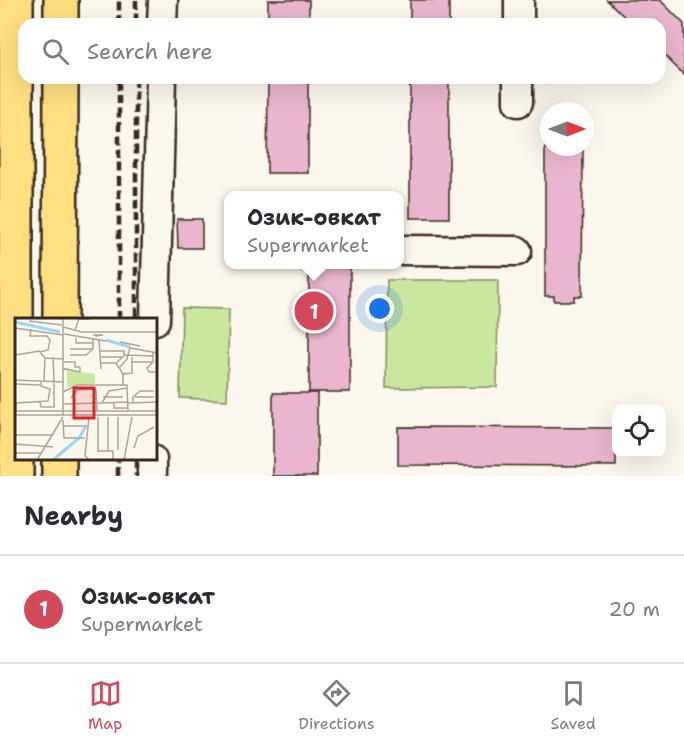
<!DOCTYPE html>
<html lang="en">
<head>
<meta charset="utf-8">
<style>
	:root { --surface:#fff; --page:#f7f7f7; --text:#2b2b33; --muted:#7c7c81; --line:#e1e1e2; --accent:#d1495b }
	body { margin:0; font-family:"Shantell Sans",sans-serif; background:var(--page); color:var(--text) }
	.controls { position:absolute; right:18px; bottom:18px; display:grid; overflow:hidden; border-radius:12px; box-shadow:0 6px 24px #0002 }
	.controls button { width:54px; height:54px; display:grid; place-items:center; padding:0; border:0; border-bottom:2px solid var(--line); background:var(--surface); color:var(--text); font:30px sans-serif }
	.compass { position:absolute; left:540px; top:102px; width:54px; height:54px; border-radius:50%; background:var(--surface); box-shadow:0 6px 24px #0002; rotate:90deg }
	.you { position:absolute; left:380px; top:309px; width:21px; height:21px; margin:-15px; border:4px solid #fff; border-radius:50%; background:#1a73e8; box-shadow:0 0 0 9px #1a73e833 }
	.badge { display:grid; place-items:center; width:39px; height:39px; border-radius:50%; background:var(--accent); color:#fff; font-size:20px; font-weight:700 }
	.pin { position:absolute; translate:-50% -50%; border:3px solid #fff; box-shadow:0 2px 6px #0006 }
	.popup { position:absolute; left:224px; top:191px; width:180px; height:78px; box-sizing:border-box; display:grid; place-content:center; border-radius:12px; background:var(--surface); filter:drop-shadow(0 2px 4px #0005); font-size:20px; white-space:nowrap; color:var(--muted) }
	.popup b { font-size:22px; color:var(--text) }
	.popup::after { content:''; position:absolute; left:50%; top:100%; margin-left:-12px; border:12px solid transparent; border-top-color:var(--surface) }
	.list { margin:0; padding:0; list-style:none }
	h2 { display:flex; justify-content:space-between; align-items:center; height:78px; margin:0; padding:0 24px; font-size:26px }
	h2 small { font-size:20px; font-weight:400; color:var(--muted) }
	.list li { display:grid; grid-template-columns:39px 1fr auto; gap:18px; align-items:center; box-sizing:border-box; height:108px; padding:0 24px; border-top:2px solid var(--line) }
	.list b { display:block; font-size:22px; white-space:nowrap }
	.list p { margin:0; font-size:20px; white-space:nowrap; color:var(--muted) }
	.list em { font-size:20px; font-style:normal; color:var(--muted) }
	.icon { flex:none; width:33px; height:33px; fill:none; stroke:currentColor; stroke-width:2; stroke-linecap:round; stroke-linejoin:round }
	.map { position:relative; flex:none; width:684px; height:476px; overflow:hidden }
	.search { position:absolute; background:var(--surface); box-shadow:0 6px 24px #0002; left:18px; right:18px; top:18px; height:66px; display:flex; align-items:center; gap:15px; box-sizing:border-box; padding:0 21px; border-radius:18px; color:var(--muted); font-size:22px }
	.sheet { height:186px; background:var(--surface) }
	nav { display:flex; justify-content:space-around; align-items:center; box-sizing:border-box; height:84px; border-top:2px solid var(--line); background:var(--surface); font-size:16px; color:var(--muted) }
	nav a { display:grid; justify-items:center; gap:3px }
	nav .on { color:var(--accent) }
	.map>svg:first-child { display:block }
	.green { fill:#c9e79e; stroke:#82885e; stroke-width:1.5 }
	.building { fill:#eab5cf; stroke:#3b2a1e; stroke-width:1.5 }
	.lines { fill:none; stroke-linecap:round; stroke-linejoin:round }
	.minor-casing { stroke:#3b2a1e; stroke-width:33 }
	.highway-casing { stroke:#3b2a1e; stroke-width:38 }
	.minor { stroke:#fbf7ec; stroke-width:28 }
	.highway { stroke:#ffdf80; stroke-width:33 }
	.rail { stroke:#3b2a1e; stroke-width:4.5; stroke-dasharray:9 4.5; stroke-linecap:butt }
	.inset-river { fill:none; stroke:#97d8f9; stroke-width:3 }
	.inset-road { fill:none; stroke:#aea59a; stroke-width:1.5 }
	.view { fill:#d62828; fill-opacity:0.15; stroke:#d62828; stroke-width:3 }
	.inset-edge { fill:none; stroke:#3b2a1e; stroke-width:3 }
</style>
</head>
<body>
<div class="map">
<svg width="684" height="476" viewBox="0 0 684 476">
	<rect width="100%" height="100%" fill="#fbf7ec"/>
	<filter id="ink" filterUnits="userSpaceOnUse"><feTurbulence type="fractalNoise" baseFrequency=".0167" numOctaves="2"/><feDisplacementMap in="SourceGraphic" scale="12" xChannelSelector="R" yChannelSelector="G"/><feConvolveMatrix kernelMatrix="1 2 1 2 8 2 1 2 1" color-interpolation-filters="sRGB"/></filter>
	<g filter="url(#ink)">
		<g class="green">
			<path d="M387,280h111l-1,107 -111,1z"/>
			<path d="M182,308l47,1 -2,91 -47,-2z"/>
		</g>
		<g class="building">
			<rect x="268" y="0" width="41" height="24"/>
			<rect x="410" y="0" width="39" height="24"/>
			<path d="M607,0h53l24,24v51l-24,-24v-27h-28z"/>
			<path d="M268,78h40v95h-41z"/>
			<rect x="410" y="78" width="39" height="140"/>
			<path d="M545,147h38l-1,149h-8v5h-20v-5h-9z"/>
			<path d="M177,219h25v29h-24z"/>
			<rect x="309" y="264" width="41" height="128"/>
			<rect x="273" y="393" width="44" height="83"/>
			<path d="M398,427l218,1v38l-218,-1z"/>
		</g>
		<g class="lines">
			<defs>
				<g id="minor">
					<path d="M162,24l1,-24"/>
					<path d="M519,24v-24"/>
					<path d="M518,102v-24"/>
					<path d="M400,250l117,1"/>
					<path d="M155,320l6,-242"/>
					<path d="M152,476v-16"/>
				</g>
				<g id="highway">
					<path d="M16,0v476"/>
					<path d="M61,24v-24"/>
					<path d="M60,320l1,-242"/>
					<path d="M59,476v-16"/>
				</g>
			</defs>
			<use href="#minor" class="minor-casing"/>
			<use href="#highway" class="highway-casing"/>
			<use href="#minor" class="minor"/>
			<use href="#highway" class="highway"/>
			<g class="rail">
				<path d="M136,0v24"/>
				<path d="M119,24v-24"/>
				<path d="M136,78v242"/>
				<path d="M119,320v-242"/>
				<path d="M136,460v16"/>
				<path d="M118,476v-16"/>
			</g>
		</g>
	</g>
	<g transform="translate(15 318)">
		<rect width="142" height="142" fill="#fbf7ec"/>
		<path d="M52,52l28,4v10l-28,3z" fill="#c9e79e"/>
		<path class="inset-river" d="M0,4l45,10M91,22l24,7M38,142l26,-22 7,-12"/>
		<path class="inset-road" d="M48,0v97M14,3l33,4M48,9l19,5h76M0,10l48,7M16,11l-1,7h17l3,4 -2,10 -8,2 5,6 -1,23M60,12l4,-11h11M49,16l42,7M78,17h10l-8,1M61,20v5h17M84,22l2,29M105,24l20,4M115,30l28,5M55,31h23M85,33h24v4M138,34v10l-6,6 2,4h9M0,37l25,-4M55,37h16l7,-6v-11M86,39h21M30,40l19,1M38,40l1,23M49,44h11v5h5M117,44h20M86,45h15l9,-8 28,1M101,45l7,11v11M105,49l7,-8 3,-12M47,50l18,4v-5M107,56l10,-1v-16M0,62l49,2M0,66l25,1M112,70l-18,3 -7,12 26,-1M81,71l1,22M48,74l14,-7h50l1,26M88,79h20M120,79h19M56,80l6,-8 19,-1M25,84l1,5h13v-26M99,84v6h14M113,85l30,-1M118,85v-6l7,-6h14M48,86l39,-1M0,93h143M1,93v-8l32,-2 2,-12 -9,-3v-5M0,97h143M74,99l-4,39 5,4M83,99v34h15v9M103,99v33M48,102l1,18h21M48,108h24M0,117h38M0,126l38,3M119,130l4,-12 16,-9M93,133v-34M0,135h26M22,142l26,-43M109,142l8,-43"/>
		<path class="view" d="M59,70h20v30h-20z"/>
		<rect width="142" height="142" class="inset-edge"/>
	</g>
</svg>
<div class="controls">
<button><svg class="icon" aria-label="locate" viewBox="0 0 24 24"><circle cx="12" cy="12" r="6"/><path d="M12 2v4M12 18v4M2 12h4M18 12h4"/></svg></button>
</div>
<svg class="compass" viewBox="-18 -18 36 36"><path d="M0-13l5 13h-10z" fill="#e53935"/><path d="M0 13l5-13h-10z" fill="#7c7c81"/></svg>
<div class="you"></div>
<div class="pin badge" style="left:314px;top:311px">1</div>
<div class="popup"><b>Озик-овкат</b>Supermarket</div>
<div class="search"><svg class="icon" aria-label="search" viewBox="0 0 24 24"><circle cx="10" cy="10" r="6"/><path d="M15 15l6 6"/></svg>Search here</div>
</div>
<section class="sheet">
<h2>Nearby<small></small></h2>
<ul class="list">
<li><span class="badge">1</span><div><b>Озик-овкат</b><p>Supermarket</p></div><em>20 m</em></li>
</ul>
</section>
<nav>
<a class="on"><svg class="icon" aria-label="map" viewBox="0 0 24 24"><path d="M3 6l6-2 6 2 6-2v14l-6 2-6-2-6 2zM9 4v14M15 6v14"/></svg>Map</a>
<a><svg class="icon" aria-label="directions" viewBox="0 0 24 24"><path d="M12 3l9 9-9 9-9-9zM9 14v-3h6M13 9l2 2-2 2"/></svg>Directions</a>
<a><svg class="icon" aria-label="saved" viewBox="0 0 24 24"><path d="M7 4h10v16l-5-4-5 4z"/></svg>Saved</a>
</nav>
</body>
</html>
